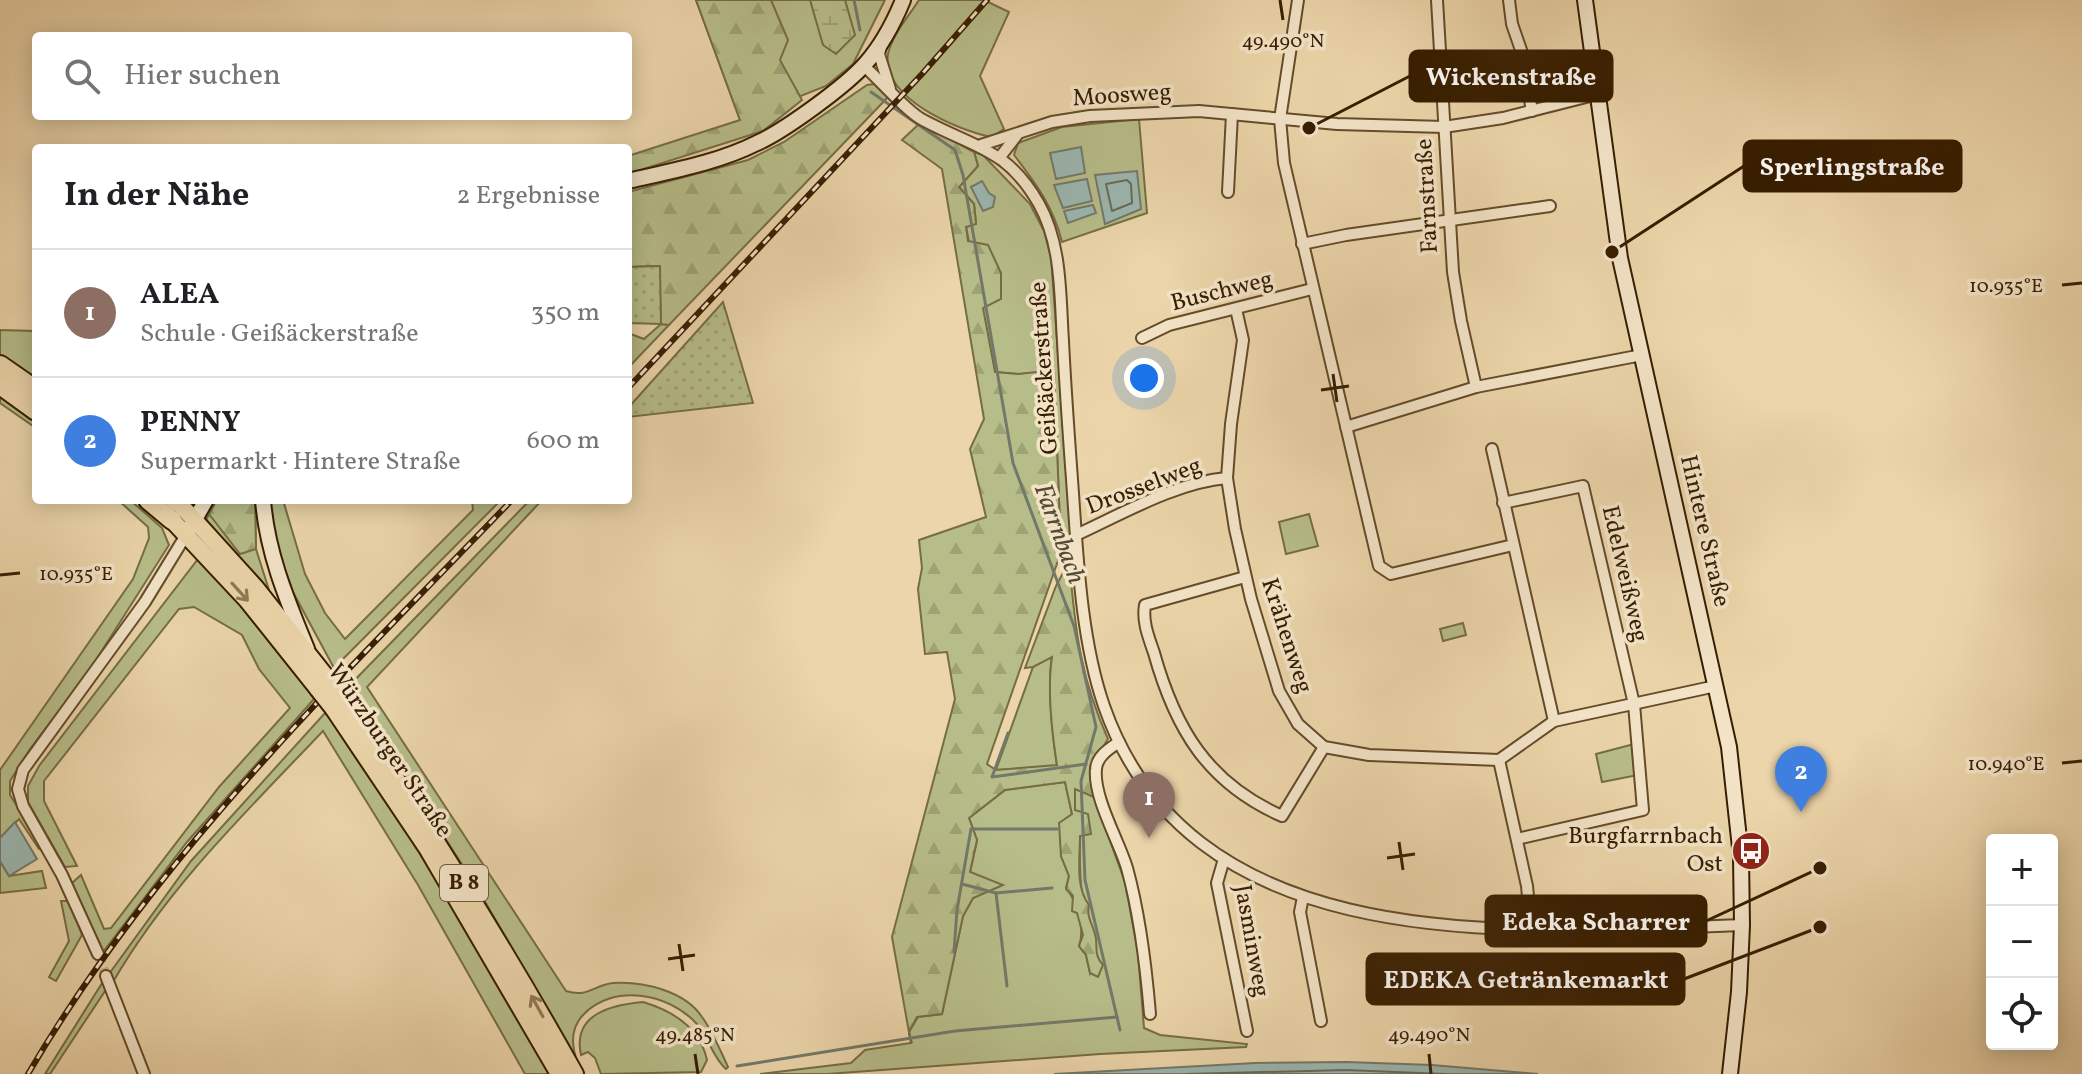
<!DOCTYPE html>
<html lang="de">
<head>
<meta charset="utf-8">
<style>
	:root { --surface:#fff; --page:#f6f6f6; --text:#202124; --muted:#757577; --line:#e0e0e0; --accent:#0b8043 }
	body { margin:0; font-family:Vollkorn,serif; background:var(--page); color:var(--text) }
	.controls { position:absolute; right:24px; bottom:24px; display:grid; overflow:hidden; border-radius:8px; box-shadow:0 4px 20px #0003 }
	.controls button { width:72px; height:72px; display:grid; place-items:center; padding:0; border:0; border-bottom:2px solid var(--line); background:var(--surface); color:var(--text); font:40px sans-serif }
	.you { position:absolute; left:1144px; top:378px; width:28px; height:28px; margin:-20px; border:6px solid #fff; border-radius:50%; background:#1a73e8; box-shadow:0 0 0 12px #1a73e833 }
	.badge { display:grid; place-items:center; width:52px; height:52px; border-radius:50%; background:var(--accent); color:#fff; font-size:26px; font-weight:700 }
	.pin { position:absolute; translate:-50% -66px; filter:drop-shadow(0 2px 4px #0008) }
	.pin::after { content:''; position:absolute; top:42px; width:28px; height:24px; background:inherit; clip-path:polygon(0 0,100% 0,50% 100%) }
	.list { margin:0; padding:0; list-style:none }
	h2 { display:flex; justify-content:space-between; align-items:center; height:104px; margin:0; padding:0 32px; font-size:34px }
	h2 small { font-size:26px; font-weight:400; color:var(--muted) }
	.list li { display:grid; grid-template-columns:52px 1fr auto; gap:24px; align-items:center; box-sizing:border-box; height:128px; padding:0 32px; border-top:2px solid var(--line) }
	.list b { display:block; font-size:30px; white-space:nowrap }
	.list p { margin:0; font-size:26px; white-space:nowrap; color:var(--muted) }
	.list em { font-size:26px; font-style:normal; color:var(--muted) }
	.icon { flex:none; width:44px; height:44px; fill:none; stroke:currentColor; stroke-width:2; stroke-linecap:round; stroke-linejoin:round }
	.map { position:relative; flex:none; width:2082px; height:1074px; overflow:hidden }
	.search { position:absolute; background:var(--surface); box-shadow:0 4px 20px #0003; left:32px; top:32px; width:600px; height:88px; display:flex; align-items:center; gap:20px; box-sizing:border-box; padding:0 28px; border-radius:8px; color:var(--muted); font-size:30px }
	.panel { position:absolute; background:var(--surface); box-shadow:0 4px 20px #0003; left:32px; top:144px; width:600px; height:360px; border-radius:8px }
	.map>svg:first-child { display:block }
	.green { fill:#b7bd89; stroke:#766d44; stroke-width:2 }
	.forest { fill:url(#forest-firs); stroke:#766d44; stroke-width:2 }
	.wetland { fill:url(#wetland-marsh); stroke:#766d44; stroke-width:2 }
	.garden { fill:url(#garden-dots); stroke:#766d44; stroke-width:2 }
	.water { fill:#9bb7b1; stroke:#73796a; stroke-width:2 }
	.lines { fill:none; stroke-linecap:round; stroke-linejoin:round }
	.shore { stroke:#686a58; stroke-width:2 }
	.stream { stroke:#73796a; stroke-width:3 }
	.street-tunnel { stroke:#c8b088; stroke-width:10; stroke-dasharray:10 5; stroke-linecap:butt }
	.street-casing { stroke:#644b2a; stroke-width:14 }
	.secondary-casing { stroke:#361d00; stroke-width:18 }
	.primary-casing { stroke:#361d00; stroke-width:20 }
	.highway-casing { stroke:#361d00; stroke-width:22 }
	.street { stroke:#f3e4c8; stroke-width:10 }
	.secondary { stroke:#f3e4c8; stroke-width:14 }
	.primary { stroke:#ecd5aa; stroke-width:16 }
	.highway { stroke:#ecd5aa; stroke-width:18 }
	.rail-casing { stroke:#361d00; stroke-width:6 }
	.rail { stroke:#f3e4c8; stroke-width:3; stroke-dasharray:9; stroke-linecap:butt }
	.primary-bridge-casing { stroke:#361d00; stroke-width:20; stroke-linecap:butt }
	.primary-bridge { stroke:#ecd5aa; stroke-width:16 }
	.oneway { stroke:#917955 }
	.ticks { fill:none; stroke:#361d00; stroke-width:3 }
	.labels { text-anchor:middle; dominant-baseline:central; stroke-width:7; stroke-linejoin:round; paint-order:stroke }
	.shield { fill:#f3e4c8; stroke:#6f593c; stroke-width:2 }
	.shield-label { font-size:22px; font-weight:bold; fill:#361d00 }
	.street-label { font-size:24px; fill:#361d00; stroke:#f3e4c8 }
	.poi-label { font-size:24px; fill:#361d00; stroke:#f3e4c8; text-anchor:end }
	.water-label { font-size:26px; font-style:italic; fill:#544b35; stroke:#f3e4c8 }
	.ticks-label { font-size:20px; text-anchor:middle; fill:#361d00; stroke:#f3e4c8; stroke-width:7; stroke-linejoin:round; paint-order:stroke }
	.leader { fill:none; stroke:#361d00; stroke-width:3 }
	.callout-dot { fill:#361d00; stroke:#f3e4c8; stroke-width:3 }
	.callout { fill:#361d00; stroke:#361d00; stroke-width:3 }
	.callout-label { font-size:26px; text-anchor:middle; font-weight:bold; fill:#fff }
</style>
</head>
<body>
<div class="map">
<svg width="2082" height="1074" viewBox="0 0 2082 1074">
	<defs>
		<pattern id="forest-firs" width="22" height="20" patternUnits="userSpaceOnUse" patternTransform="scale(2)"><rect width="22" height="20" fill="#b7bd89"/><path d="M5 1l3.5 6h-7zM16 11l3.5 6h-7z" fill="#9ea274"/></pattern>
		<pattern id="wetland-marsh" width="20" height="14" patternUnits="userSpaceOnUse" patternTransform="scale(2)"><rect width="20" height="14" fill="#b7bd89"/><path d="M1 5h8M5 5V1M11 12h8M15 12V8" fill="none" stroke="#9ea274"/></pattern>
		<pattern id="garden-dots" width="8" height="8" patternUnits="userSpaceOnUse" patternTransform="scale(2)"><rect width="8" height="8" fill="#b7bd89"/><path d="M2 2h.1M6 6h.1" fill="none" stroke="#9ea274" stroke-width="1.8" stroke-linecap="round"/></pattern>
	</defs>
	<rect width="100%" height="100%" fill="#ecd5aa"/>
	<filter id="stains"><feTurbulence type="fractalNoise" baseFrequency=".0025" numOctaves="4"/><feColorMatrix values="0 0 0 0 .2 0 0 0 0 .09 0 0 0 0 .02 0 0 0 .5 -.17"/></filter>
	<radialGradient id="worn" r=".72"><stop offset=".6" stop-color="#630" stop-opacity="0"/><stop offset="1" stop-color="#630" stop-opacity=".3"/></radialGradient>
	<g class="green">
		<path d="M696,0h189l-32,64 -27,22 -86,34z"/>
		<path d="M919,0h65l25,12 -29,64 24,53 -13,8c-34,-7 -110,-39 -103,-83 4,-19 21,-38 31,-54z"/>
		<path d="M1139,119l8,94 -85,29c-8,-34 -27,-60 -48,-87l4,-12 44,-16z"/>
		<path d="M974,152l9,3 47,49 14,27 7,26 20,277 -10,18 -7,-181 -35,3 -24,-2 -29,-145 10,-4 -2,-19 -15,-17 19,-21z"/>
		<path d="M661,324l8,1 -41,43v-35l16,6z"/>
		<path d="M0,330l36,1v51l-36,-26z"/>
		<path d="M0,395l36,26v7l-36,-25z"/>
		<path d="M118,500h12l32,28 7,17 -80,126 -59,78 -20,32v14l33,52 -4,2 -20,-30 -19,19v-68l133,-191 16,-41 -1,-11z"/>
		<path d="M217,500h38l1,49 13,41 -61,-65 -2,-5z"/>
		<path d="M270,500h13l22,74 20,39 20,26 128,-129 -1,-10h29l-167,168 -41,-76 -17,-48z"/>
		<path d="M530,500h12l-175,187 199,304c22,7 28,-6 47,-8 30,-2 72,8 89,34 11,15 18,33 26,50l-2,2c-13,-11 -18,-33 -30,-46 -28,-30 -83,-40 -113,-8 -16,17 -10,39 -1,58l-103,-182 -131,-204z"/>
		<path d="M1309,514l9,32 -32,8 -7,-32z"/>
		<path d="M198,559l24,21 82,101 10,18 -127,143 -84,110 -31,-69 9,-8 23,54 7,-1 108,-141 71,-79 -31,-39 -17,-34 -48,-28 -15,2 -135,172v20l33,65 -12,1 -37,-65v-16l11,-20z"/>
		<path d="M1463,623l3,12 -23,6 -3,-12z"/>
		<path d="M1052,656c-5,33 0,76 5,110l-61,4 37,-103z"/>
		<path d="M325,713l12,13 111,171 103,177h-26l-107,-189 -95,-154c-75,79 -155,156 -210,251l-4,-8 82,-113z"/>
		<path d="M1634,744l4,31 -36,7 -6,-28z"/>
		<path d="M1065,782l7,32 -11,42 8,20 -3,12c12,14 19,42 13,58l7,9 4,18c14,-40 -4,-44 -8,-80 -3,-19 -2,-38 -2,-58l10,-1 -15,-24v-22l19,9 31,85 13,71 6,75 16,7 87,9 -1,3 -146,7 -273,20h-67l91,-11 14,-13 46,-7 -2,-11 9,-15 24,-3 21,-98 10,-18 28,-13 -31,-13 7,-32 -8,-22 36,-28z"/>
		<path d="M0,861l9,15 33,-5 4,17 -46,5z"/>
		<path d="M61,901h8l13,34 -26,46 -7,-4 20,-36z"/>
		<path d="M104,980l3,8 -57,86h-5z"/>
		<path d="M643,1002c30,9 57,26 64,58l-6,12 -100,2 -6,-16 -7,-6 -7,3c-9,-41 30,-50 62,-53z"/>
	</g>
	<g class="forest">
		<path d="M696,0h75l17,40 -8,20 22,40 -39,31 -135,43v-18l112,-36z"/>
		<path d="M874,84l15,12 -220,229 -8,-1 -2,-58 -31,1v-75l120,-32 36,-18 83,-57z"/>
		<path d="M920,123l54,29 4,14 -19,21 15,17 2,20 -10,3 2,14 20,4 13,28v26l-18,9 12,64 24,2 35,-4 7,182 -74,212 9,6 61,-5c-5,-32 -10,-76 -5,-108l-19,10 -8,1 31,-82 8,-15h6c6,65 11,107 38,168l-18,28 4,30 -19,-8v21l13,4 3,20 -11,2c0,22 -5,51 9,69 -3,14 5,20 7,34 1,12 -1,17 7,26l-5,12 -8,-4 -4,-18 -7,-9 4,-11 -6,-22 -5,-2 1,-15 -7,-7 3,-13 -8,-20 -2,-33 13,-9 -7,-32 -60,8 -36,28 8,22 -7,32 33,13 -30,13 -10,18 -21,98 -25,3 -8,15 3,11 -2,-5 -18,-101 63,-238 -8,-47 -22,2 -7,-65 4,-21 -3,-28 67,-23 -16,-68 14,-30 -42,-250 -40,-29z"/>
		<path d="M217,500h38l1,49 -16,5 -31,-40z"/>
	</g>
	<path class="wetland" d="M810,0h35l10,35 -19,19 -13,-9z"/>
	<g class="garden">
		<path d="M660,266l1,58 -33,-1v-56z"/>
		<path d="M723,302l30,101 -125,14v-9z"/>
	</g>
	<g class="water">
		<path d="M1081,147l4,26 -29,6 -6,-26z"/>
		<path d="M1137,171l4,38 -36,15 -10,-49z"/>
		<path d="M1087,179l5,22 -29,7 -9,-23z"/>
		<path d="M982,181l7,12 6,4 -2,10 -10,4 -12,-24z"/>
		<path d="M1093,205l3,8 -28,10 -4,-12z"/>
		<path d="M15,822l22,37 -28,17 -9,-15v-23z"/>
		<path d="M1347,1062l85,3 106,9h-484l201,-11z"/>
	</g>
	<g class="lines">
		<g class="shore">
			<path d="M1127,180l4,4 1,19 -20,8 -6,-27z"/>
			<path d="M1186,1074l160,-4 99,4"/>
		</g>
		<g class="stream">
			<path d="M854,0l6,30"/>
			<path d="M871,92l84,58 8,25 50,288 61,163 22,101 -15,54 4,99 35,150"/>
			<path d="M1008,733l-16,44 94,-13"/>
			<path d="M962,884l34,9 56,-5"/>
			<path d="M996,893l11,93"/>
			<path d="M954,952l3,-42 14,-81h86"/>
			<path d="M737,1066l218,-35 162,-14"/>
		</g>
		<path class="street-tunnel" d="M98,954l8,22"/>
		<defs>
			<g id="street">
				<path d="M1298,0l-18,119 4,44 95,403 12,8 122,-29"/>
				<path d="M1437,0l16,272 8,49 15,66"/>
				<path d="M1509,0l3,24 9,26 11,61"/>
				<path d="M881,47l-2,7 11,35"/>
				<path d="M864,66c16,14 42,45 59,54 52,28 84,28 116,84 23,41 21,92 24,137 2,42 5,83 8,125 6,76 8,168 33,240 90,258 419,226 638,219"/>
				<path d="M981,145l71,-23 38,-6 109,-5 138,13 107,3 59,-9 95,-24"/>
				<path d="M1000,157l17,-22"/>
				<path d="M1228,192l4,-78"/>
				<path d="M1302,244l44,-9 204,-29"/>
				<path d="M1236,309l7,31 -12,84 -4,54 8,51 16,70 28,92 19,33 26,23 45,8 130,5 55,-39 162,-35"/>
				<path d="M1142,338l27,-13 143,-36"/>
				<path d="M1346,427l130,-40 166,-32"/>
				<path d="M1492,449l62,272"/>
				<path d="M1503,503l80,-17 51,218 9,106 -126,29"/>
				<path d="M1076,535c46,-21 101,-53 151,-57"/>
				<path d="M1245,577l-100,28c-3,17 4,33 9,48 21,75 53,130 128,163l42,-69"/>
				<path d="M1119,742c-10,7 -22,14 -23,27 -3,28 23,72 31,99 13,47 19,98 23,146"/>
				<path d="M1499,760l28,126 4,42"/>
				<path d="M1224,859l-7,24 30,148"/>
				<path d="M1303,897l-3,15 21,109"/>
				<path d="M98,954l-36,-79 -39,-69 -5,-17 5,-19 122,-168 41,-67"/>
				<path d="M106,976l38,98"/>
			</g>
			<g id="secondary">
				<path d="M1585,0l35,258 109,489 12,110 1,68 -3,67 -9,82"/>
				<path d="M628,181c43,-10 89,-18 129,-38 27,-12 89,-57 109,-80 15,-17 28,-41 37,-63"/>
				<path d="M263,500c4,53 24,100 44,149"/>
				<path d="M190,528l16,-28"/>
			</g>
			<g id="primary">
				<path d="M178,502l77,85 72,91"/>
				<path d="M172,520l75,80 71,89"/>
				<path d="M343,697c81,124 160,248 232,377"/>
				<path d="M333,708l94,140 132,226"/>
			</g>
			<g id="highway">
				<path d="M0,365l36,25"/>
				<path d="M0,385l36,26"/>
				<path d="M148,500l24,20"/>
				<path d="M175,500l3,2"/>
			</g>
		</defs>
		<use href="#street" class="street-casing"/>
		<use href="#secondary" class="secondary-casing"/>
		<use href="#primary" class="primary-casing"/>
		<use href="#highway" class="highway-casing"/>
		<use href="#street" class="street"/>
		<use href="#secondary" class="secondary"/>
		<use href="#primary" class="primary"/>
		<use href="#highway" class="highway"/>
		<defs>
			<g id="rail">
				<path d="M628,388l294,-314 65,-74"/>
				<path d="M28,1074c127,-217 311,-394 484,-574"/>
			</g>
		</defs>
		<use href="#rail" class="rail-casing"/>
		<use href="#rail" class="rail"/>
		<defs>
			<g id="primary-bridge">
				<path d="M327,678l16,19"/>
				<path d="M318,689l15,19"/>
			</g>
		</defs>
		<use href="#primary-bridge" class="primary-bridge-casing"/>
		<use href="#primary-bridge" class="primary-bridge"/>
	</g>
	<defs><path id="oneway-shaft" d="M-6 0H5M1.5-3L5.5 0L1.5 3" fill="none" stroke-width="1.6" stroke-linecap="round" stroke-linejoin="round" transform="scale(2)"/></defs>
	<g class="oneway">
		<use href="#oneway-shaft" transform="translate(240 592) rotate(48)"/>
		<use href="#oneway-shaft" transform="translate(537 1006) rotate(-119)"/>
	</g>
	<path class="ticks" d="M1280,0l3,20M2062,285l20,-2M1333,374l4,28M1321,390l28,-4M0,575l20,-2M2062,763l20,-2M1399,842l4,28M1387,858l28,-4M679,944l4,27M668,959l27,-4M695,1054l3,20M1429,1054l2,20"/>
	<defs>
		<symbol id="bus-disc" viewBox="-11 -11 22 22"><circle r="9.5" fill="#8f2418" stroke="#f3e4c8"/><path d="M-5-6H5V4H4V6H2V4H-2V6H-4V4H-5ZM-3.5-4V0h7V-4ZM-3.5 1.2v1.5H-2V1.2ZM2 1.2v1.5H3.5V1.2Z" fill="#fff"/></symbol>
	</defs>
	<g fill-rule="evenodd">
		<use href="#bus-disc" x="1729" y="829" width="44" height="44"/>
	</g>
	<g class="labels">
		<rect class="shield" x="440" y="865" width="48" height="36" rx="6"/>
		<g class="shield-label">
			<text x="464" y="883">B 8</text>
		</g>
		<g class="street-label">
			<text transform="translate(1122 96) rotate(-4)">Moosweg</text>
			<text transform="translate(1428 196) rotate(-93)">Farnstraße</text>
			<text transform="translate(1222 292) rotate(-14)">Buschweg</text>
			<text transform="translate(1045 368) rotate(-94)">Geißäckerstraße</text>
			<text transform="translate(1144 487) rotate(-21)">Drosselweg</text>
			<text transform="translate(1704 531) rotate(77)">Hintere Straße</text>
			<text transform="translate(1624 574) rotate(77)">Edelweißweg</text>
			<text transform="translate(1286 636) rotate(72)">Krähenweg</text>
			<text transform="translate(389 751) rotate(56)">Würzburger Straße</text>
			<text transform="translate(1251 941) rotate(80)">Jasminweg</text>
		</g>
		<g class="poi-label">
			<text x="1723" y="837">Burgfarrnbach<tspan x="1723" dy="28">Ost</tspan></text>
		</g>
		<g class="water-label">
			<text transform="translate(1059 534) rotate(70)">Farrnbach</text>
		</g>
	</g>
	<g class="ticks-label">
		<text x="1283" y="47">49.490°N</text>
		<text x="2006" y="292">10.935°E</text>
		<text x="76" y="580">10.935°E</text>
		<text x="2006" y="770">10.940°E</text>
		<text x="695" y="1041">49.485°N</text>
		<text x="1429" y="1041">49.490°N</text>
	</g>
	<path class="leader" d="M1309 128L1410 76M1612 252L1744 166M1820 868L1706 921M1820 927L1684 979"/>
	<g class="callout-dot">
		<circle cx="1309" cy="128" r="8"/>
		<circle cx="1612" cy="252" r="8"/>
		<circle cx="1820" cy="868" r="8"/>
		<circle cx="1820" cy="927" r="8"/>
	</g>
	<g class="callout">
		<rect x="1410" y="51" width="202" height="50" rx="8"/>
		<rect x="1744" y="141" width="217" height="50" rx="8"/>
		<rect x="1486" y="896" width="220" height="50" rx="8"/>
		<rect x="1367" y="954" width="317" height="50" rx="8"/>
	</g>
	<g class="callout-label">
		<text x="1511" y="85">Wickenstraße</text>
		<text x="1852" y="175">Sperlingstraße</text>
		<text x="1596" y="930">Edeka Scharrer</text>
		<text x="1526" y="988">EDEKA Getränkemarkt</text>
	</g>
	<rect width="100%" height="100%" filter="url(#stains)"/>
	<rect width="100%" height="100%" fill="url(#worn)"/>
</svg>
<div class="controls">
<button>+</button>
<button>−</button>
<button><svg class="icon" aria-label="locate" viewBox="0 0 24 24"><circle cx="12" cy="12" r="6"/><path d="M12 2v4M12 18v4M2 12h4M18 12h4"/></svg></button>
</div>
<div class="you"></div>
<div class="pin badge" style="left:1149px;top:838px;background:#8d6e63">1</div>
<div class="pin badge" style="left:1801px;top:812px;background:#3f7fe0">2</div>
<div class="search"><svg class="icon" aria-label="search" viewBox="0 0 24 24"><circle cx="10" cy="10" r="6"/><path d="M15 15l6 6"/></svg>Hier suchen</div>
<section class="panel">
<h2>In der Nähe<small>2 Ergebnisse</small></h2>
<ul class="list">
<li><span class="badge" style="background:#8d6e63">1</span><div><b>ALEA</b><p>Schule · Geißäckerstraße</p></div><em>350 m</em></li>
<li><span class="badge" style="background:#3f7fe0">2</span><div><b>PENNY</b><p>Supermarkt · Hintere Straße</p></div><em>600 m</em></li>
</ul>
</section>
</div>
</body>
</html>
